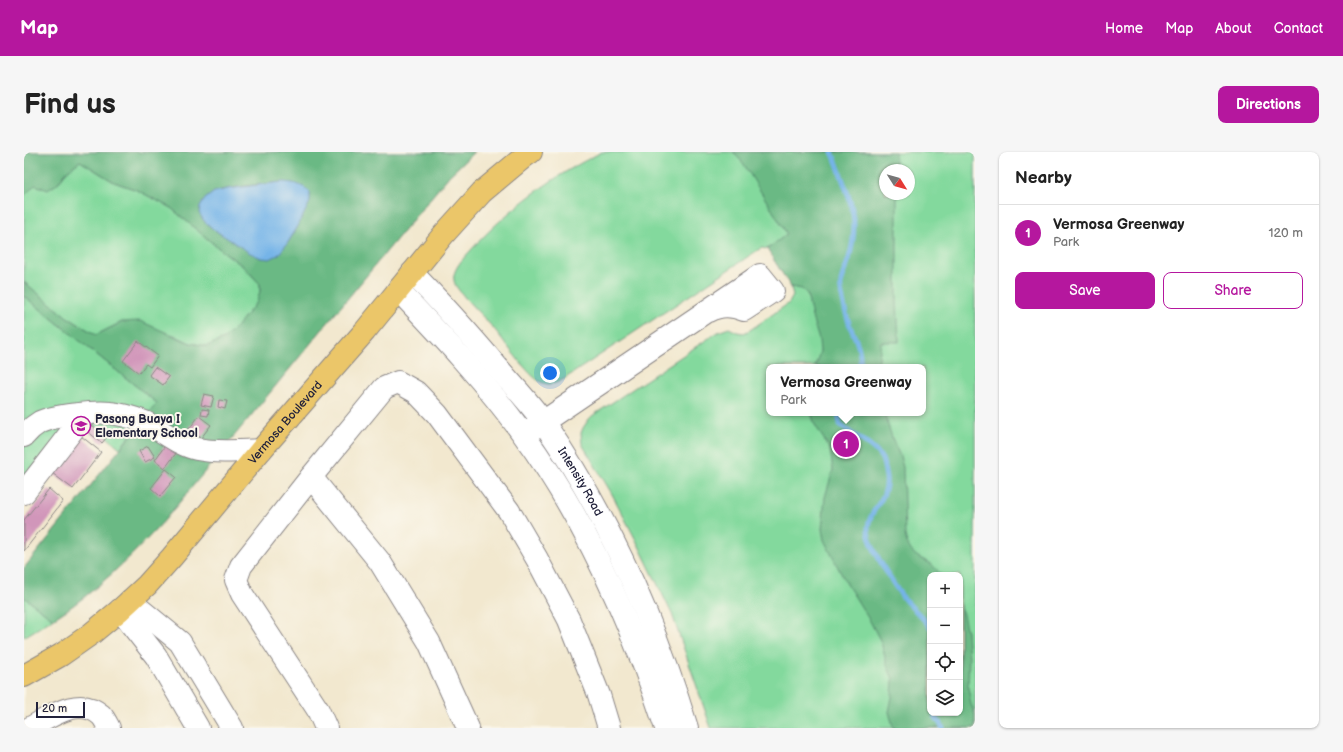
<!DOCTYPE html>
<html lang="en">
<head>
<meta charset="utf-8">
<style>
	:root { --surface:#fff; --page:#f6f6f6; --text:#222; --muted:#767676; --line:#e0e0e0; --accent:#b5179e }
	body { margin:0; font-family:"Balsamiq Sans",sans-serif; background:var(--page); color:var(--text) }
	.controls { position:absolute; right:12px; bottom:12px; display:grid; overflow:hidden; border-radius:8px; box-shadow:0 1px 3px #0004 }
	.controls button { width:36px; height:36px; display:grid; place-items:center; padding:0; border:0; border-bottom:1px solid var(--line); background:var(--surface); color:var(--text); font:20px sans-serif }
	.compass { position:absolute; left:855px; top:12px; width:36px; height:36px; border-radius:50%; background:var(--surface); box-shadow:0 1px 3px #0004; rotate:127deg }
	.scale { position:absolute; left:12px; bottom:10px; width:49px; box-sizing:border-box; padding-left:4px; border:2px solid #22223b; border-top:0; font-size:11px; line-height:14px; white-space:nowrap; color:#22223b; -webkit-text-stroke:3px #fbf7ec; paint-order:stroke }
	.you { position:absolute; left:526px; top:221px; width:14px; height:14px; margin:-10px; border:3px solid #fff; border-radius:50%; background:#1a73e8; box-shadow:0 0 0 6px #1a73e833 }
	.badge { display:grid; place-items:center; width:26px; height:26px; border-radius:50%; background:var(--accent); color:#fff; font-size:13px; font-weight:700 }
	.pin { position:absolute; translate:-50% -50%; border:2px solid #fff; box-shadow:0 1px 4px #0006 }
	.popup { position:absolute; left:742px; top:212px; width:160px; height:52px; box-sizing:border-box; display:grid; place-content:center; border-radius:8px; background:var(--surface); filter:drop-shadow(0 1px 3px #0005); font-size:13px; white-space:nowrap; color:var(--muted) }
	.popup b { font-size:15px; color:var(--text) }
	.popup::after { content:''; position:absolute; left:50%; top:100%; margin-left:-8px; border:8px solid transparent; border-top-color:var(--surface) }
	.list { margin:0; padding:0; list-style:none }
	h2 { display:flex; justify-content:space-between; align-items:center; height:52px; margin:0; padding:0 16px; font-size:17px }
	h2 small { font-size:13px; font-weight:400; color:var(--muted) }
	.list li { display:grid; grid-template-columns:26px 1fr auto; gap:12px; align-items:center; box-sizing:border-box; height:56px; padding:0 16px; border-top:1px solid var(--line) }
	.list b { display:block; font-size:15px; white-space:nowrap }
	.list p { margin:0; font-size:13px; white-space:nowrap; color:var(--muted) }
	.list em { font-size:13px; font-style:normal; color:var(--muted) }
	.actions { display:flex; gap:8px; padding:12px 16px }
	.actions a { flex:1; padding:9px 0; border:1px solid var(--accent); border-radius:8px; text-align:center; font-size:14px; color:var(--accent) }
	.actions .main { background:var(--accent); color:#fff }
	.icon { flex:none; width:22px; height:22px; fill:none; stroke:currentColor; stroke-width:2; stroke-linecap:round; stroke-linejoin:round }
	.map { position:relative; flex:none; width:951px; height:576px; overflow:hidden; border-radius:8px }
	header { display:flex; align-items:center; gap:24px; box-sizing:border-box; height:56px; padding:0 20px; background:var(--accent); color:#fff }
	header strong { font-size:19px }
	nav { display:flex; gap:22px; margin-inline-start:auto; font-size:14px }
	.intro { display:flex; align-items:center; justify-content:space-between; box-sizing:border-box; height:96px; padding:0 24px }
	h1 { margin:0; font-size:28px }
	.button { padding:10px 18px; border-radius:8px; background:var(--accent); color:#fff; font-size:14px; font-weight:700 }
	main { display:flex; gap:24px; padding:0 24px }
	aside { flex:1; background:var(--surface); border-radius:8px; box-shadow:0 1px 3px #0004 }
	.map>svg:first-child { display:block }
	.green { fill:#83d99d; stroke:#527e6c; fill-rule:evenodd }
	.forest { fill:#6ab984; stroke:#466e60; fill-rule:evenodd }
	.water { fill:#74b4e8; stroke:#4b6b92 }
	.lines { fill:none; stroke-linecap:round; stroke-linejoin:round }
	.stream { stroke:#74b4e8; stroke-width:5 }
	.building { fill:#d196ba }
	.minor-casing { stroke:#8a8585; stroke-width:24 }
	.major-casing { stroke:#8a8585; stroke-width:24 }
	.minor { stroke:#fff; stroke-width:22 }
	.major { stroke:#ebc669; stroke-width:22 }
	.labels { text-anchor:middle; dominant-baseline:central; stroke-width:4; stroke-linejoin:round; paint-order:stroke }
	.poi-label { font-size:12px; font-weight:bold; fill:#22223b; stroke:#fbf7ec; text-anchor:start }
	.street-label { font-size:12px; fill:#22223b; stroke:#fbf7ec }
</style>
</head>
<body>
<header>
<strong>Map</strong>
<nav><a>Home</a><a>Map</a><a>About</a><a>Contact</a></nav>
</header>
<div class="intro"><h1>Find us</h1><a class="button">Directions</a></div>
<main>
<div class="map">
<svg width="951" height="576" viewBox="0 0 951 576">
	<rect width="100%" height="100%" fill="#fbf7ec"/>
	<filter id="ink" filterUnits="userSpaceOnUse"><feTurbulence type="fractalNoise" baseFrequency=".025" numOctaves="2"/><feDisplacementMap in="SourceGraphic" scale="8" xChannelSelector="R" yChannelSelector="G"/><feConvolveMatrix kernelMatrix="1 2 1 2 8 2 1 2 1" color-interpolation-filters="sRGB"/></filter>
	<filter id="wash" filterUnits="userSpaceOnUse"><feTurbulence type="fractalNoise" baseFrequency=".012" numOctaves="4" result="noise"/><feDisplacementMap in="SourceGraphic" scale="16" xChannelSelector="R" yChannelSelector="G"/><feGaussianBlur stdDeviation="0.9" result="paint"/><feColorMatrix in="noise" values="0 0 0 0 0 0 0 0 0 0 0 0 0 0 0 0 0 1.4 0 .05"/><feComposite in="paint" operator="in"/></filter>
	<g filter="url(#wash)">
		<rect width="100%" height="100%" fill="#f2e8cf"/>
		<g class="green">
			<path d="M578,0h373v576h-264l-39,-114 -33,-68 -27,-52 -30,-50 -1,-11 2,-5 6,-9 3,-3 126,-84 11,-4 8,4 7,1 6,-3 39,-27 4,-7 -2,-9 -24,-38 -5,-1 -4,2 -194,129c-7,4 -15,7 -23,3 -12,-5 -36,-40 -46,-52 -12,-14 -26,-26 -37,-41 -3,-4 -5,-9 -4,-14 2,-10 11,-18 17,-25 37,-41 82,-74 131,-98zM861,18h24v24h-24zM745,215h154v46h-154zM906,423h30v138h-30z"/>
			<path d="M56,9l34,21 23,8 34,18 45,38 28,21 16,17v8l-3,10 -20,24 -13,13 -17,7 -17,-3 -16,-8 -52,-13 -26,13 -29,-18 -43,-35v-86l11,-11 22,-1 9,-12z"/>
			<path d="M0,144l133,107 -37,45 -33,-27 -63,84z"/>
			<path d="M0,445l29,22 -29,18z"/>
		</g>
		<g class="forest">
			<path d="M0,0h450l-25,24 -285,345c-33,36 -69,72 -111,98l-29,-22v-29l133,-165 -133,-107v-14l43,35 29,18 26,-13 18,-1 50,22 17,3 17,-7 13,-13 20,-24 3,-11v-7l-16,-17 -28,-21 -45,-38 -34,-18 -23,-8 -34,-21 -14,11 -9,12 -9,6 -13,-5 -11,11zM257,30l29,19 -13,27 -10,16 -26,14 -48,-29 -9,-8 -4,-15c4,-5 8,-10 13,-13 10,-6 53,-9 68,-11z"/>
			<path d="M709,0h162l1,18h-11v24h12v107l2,41h-18l-3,25h-63l5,-16 -1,-11 -7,-23 -3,-14 -2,-9 -5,-5 -11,-2 -24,-38 20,-15 -44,-71z"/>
			<path d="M787,261h73l10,30 6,13 3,11 2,68c6,29 22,19 36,40h-11v138h30v-111l7,30 2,25 -1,30 3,17 4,10v14h-81l-1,-2 -4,-14 3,-15 1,-18 -6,-14 -6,-23 -11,-21 -25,-40 -21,-41 -2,-11 3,-32 8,-27 -3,-21 -15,-24z"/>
		</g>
		<path class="water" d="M257,30c11,0 21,2 29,10v10l-13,26 -10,16 -9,11 -8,4 -9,-1 -11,-5 -37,-24 -9,-8 -5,-8 1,-7 5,-7 9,-7 13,-3z"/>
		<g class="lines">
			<g class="stream">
				<path d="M808,0c4,8 7,17 10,26 12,30 16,48 7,80 -3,11 -10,21 -8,32 2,12 5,25 9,36 6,14 12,25 10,41"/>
				<path d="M814,261l2,12c12,10 34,20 42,34 2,5 3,13 4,18 1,8 -1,16 -5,23 -6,9 -14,20 -13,31 2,17 26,55 37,69 8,9 18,17 25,27"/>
				<path d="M911,561v3l8,12"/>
			</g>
		</g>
		<g id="blocks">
			<g class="building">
				<path d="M114,189l20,15 -8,11 -4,-3 -7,9 -16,-12z"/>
				<path d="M131,215l14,10 -6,8 -14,-10z"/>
				<path d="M180,242l10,2 -3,11 -10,-2z"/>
				<path d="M195,248l8,1 -2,8 -7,-2z"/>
				<path d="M178,257l7,1 -1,6 -7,-1z"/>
				<path d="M175,264l12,9 -10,13 -12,-9z"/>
				<path d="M68,273l15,12 -5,6 -15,-12z"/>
				<path d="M57,284l20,16 -28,37 -21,-16z"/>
				<path d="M142,292l11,8 -12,16 -10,-8z"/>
				<path d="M124,294l7,11 -10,5 -6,-11z"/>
				<path d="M142,317l10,8 -16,19 -9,-8z"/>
				<path d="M25,337l14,12 -39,50v-31z"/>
			</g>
		</g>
	</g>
	<g filter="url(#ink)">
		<use href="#blocks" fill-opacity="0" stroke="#8a8585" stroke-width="1"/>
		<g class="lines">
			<defs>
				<g id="minor">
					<path id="s1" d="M388,121c31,31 59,63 87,96 15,18 32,35 45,54 64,93 110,197 143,305"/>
					<path d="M374,138c44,46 88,93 125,144 65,89 109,191 143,294"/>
					<path d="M507,278l229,-155 13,16 -29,19c-13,-5 -23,-5 -36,1"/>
					<path d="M0,284c4,-5 11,-11 16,-14 13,-6 55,-11 70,-9 12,1 24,5 35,9 17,8 33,23 52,27 20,4 43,2 64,1"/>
					<path d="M287,325l69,85 49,80 39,86"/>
					<path d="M0,341l61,-79"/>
					<path d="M106,449l50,41 52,86"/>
					<path d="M96,458l36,46 42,72"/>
					<path d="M6,576c20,-11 49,-33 71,-13 3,3 6,9 8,13"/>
					<path d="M302,576l-8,-18 -76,-116 -6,-14 5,-14 70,-89 73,-89 14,-6 18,10 21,22 72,97 28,48 32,61 30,75 10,33"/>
				</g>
				<g id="major">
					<path id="s2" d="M0,524l37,-21 30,-21 29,-24 27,-25 25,-28 89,-107 104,-119 79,-97 38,-42 43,-36 6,-4"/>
				</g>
			</defs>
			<use href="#minor" class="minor-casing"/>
			<use href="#major" class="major-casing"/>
			<use href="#minor" class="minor"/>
			<use href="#major" class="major"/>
		</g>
	</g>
	<defs>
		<symbol id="school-ring" viewBox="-11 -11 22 22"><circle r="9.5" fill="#fbf7ec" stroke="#b5179e" stroke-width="1.5"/><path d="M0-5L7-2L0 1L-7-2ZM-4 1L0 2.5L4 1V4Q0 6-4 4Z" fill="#b5179e"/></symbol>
	</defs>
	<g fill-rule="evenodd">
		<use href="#school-ring" x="46" y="263" width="22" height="22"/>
	</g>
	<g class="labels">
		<g class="poi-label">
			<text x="71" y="267">Pasong Buaya I<tspan x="71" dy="14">Elementary School</tspan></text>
		</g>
		<g class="street-label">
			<text stroke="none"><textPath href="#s2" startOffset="367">Vermosa Boulevard</textPath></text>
			<text stroke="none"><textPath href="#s1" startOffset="269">Intensity Road</textPath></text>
		</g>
	</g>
</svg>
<div class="controls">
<button>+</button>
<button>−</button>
<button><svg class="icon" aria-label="locate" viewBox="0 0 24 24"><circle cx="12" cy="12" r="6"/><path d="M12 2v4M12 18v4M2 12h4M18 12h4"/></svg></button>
<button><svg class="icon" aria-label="layers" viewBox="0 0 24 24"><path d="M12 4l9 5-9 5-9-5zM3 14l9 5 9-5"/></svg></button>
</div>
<svg class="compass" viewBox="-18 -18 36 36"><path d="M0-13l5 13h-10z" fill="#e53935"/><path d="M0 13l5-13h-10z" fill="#767676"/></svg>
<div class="scale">20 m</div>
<div class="you"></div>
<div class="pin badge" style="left:822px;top:292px">1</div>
<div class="popup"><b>Vermosa Greenway</b>Park</div>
</div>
<aside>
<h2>Nearby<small></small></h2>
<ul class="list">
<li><span class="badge">1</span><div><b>Vermosa Greenway</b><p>Park</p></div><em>120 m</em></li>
</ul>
<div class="actions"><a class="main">Save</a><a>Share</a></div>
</aside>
</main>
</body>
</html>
